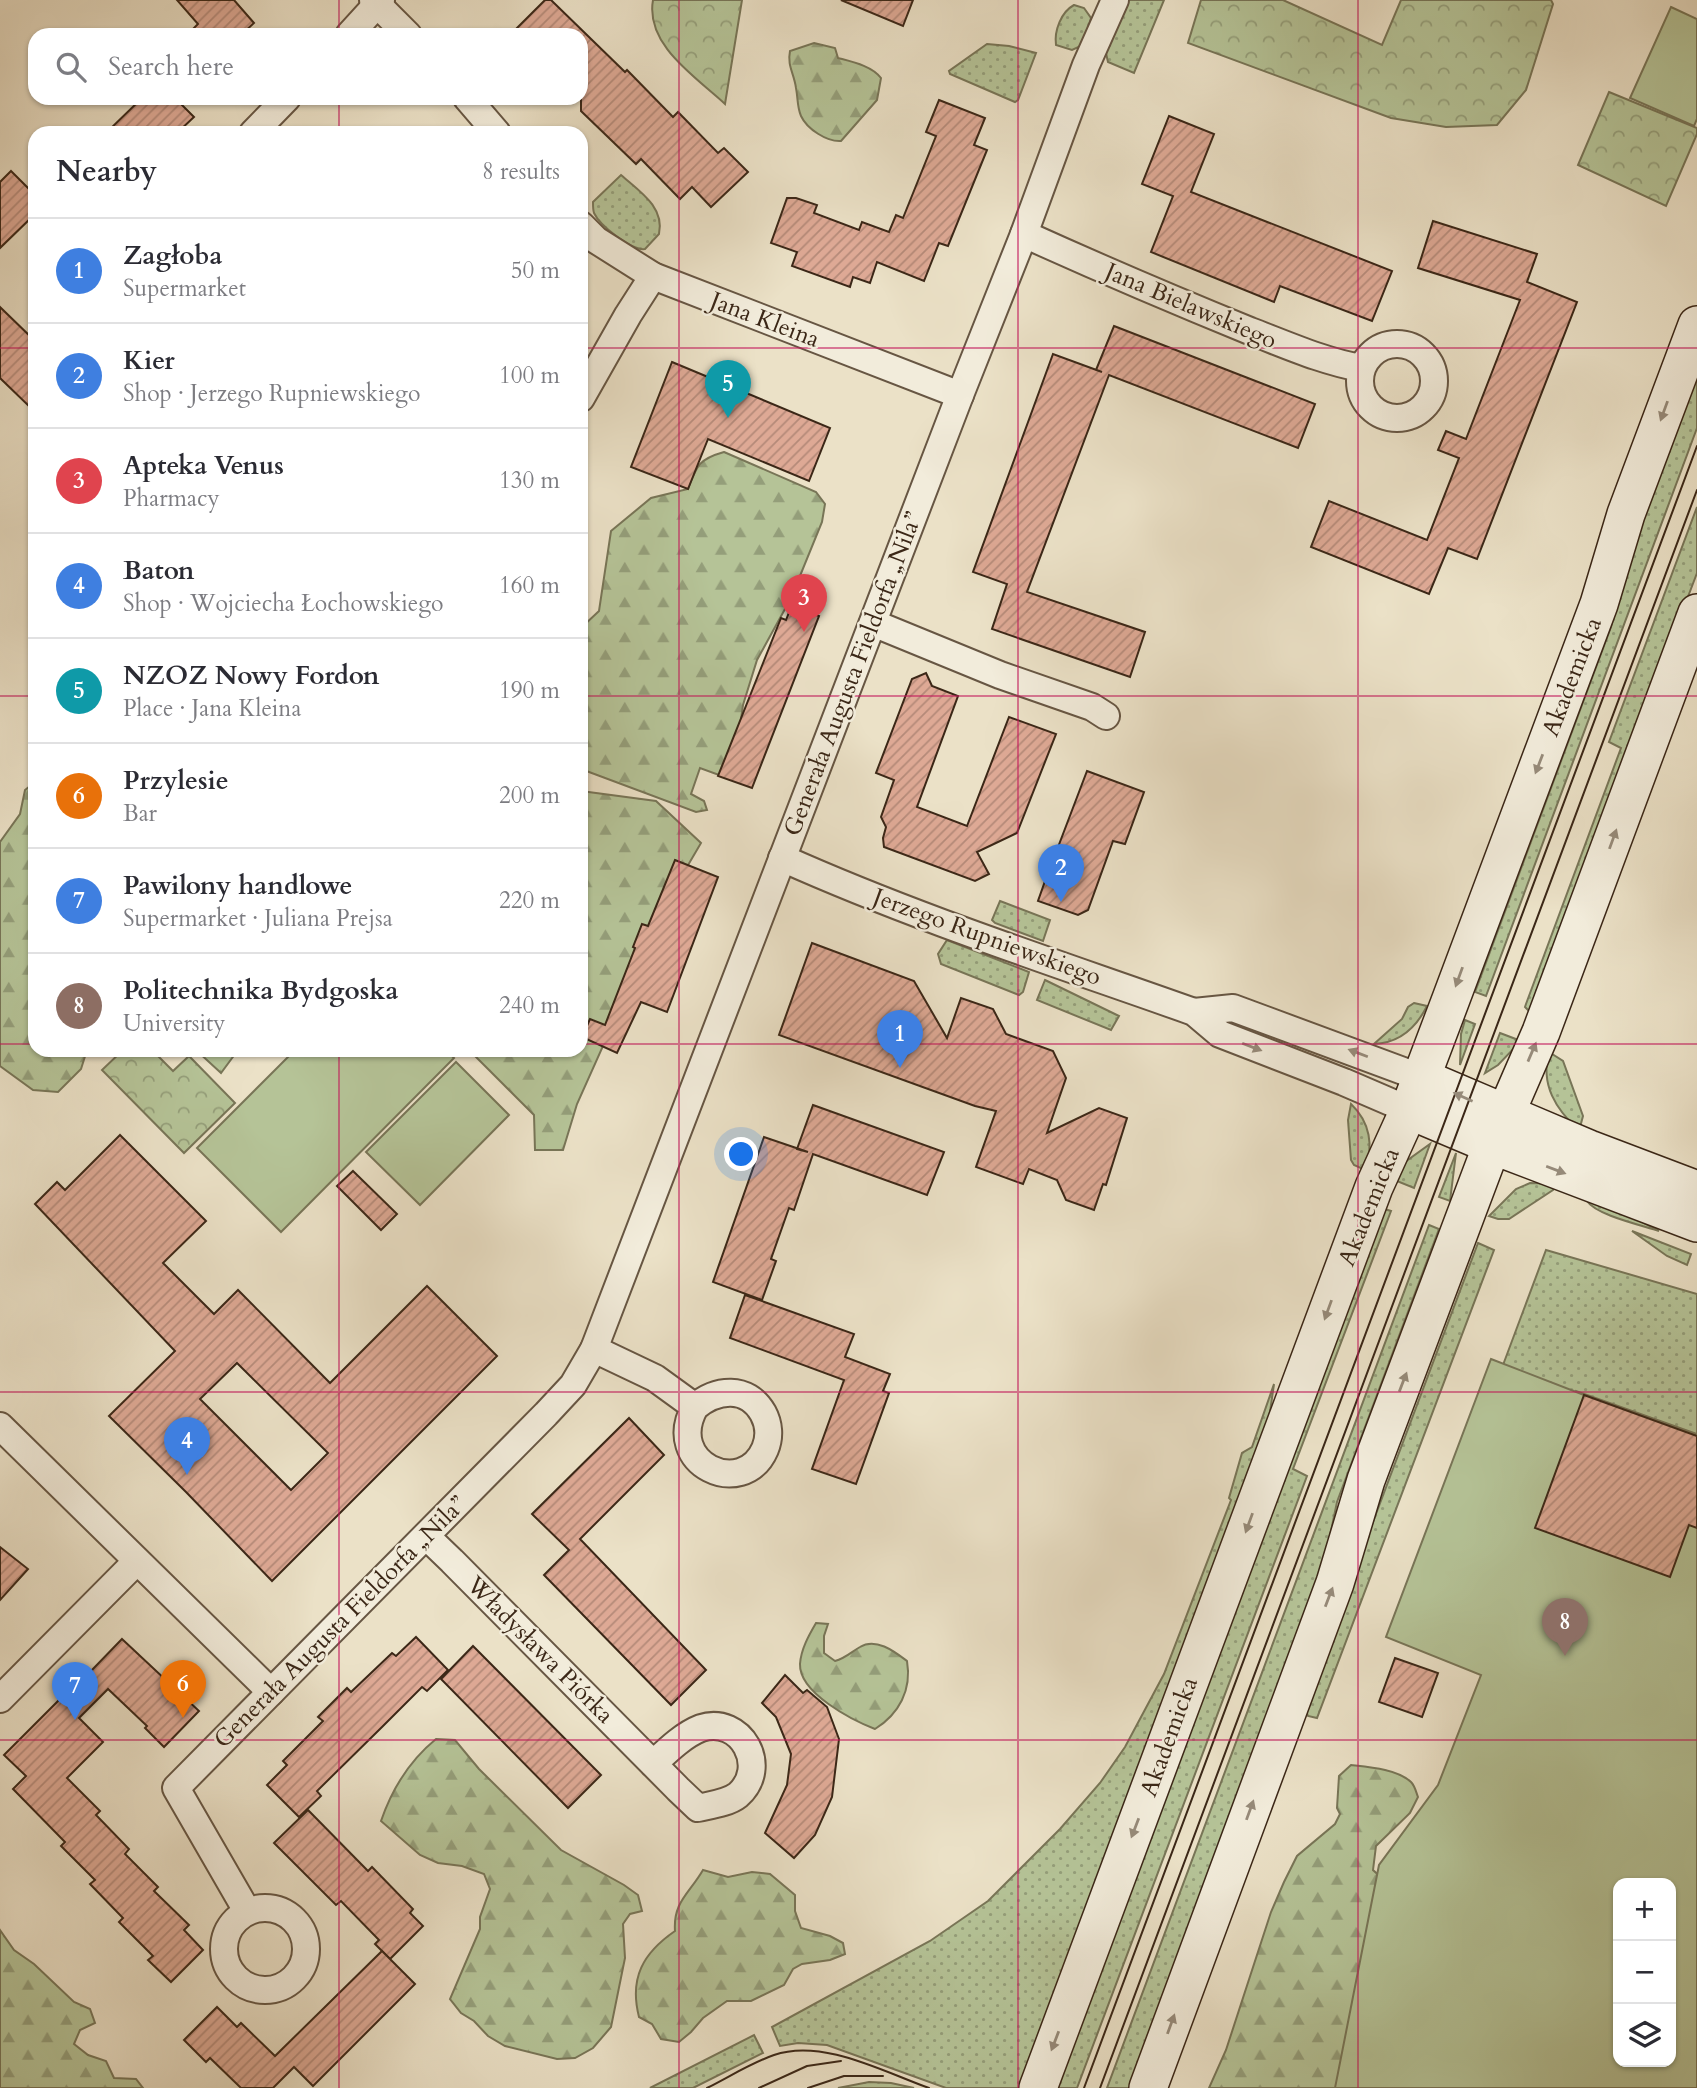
<!DOCTYPE html>
<html lang="en">
<head>
<meta charset="utf-8">
<style>
	:root { --surface:#fff; --page:#f2f2f3; --text:#2b2b33; --muted:#7c7c81; --line:#e1e1e2; --accent:#8f2418 }
	body { margin:0; font-family:Cardo,serif; background:var(--page); color:var(--text) }
	.controls { position:absolute; right:21px; bottom:21px; display:grid; overflow:hidden; border-radius:14px; box-shadow:0 2px 5px #0004 }
	.controls button { width:63px; height:63px; display:grid; place-items:center; padding:0; border:0; border-bottom:2px solid var(--line); background:var(--surface); color:var(--text); font:35px sans-serif }
	.you { position:absolute; left:742px; top:1155px; width:24px; height:24px; margin:-18px; border:5px solid #fff; border-radius:50%; background:#1a73e8; box-shadow:0 0 0 10px #1a73e833 }
	.badge { display:grid; place-items:center; width:46px; height:46px; border-radius:50%; background:var(--accent); color:#fff; font-size:23px; font-weight:700 }
	.pin { position:absolute; translate:-50% -58px; filter:drop-shadow(0 2px 4px #0008) }
	.pin::after { content:''; position:absolute; top:37px; width:24px; height:21px; background:inherit; clip-path:polygon(0 0,100% 0,50% 100%) }
	.list { margin:0; padding:0; list-style:none }
	h2 { display:flex; justify-content:space-between; align-items:center; height:91px; margin:0; padding:0 28px; font-size:30px }
	h2 small { font-size:23px; font-weight:400; color:var(--muted) }
	.list li { display:grid; grid-template-columns:46px 1fr auto; gap:21px; align-items:center; box-sizing:border-box; height:105px; padding:0 28px; border-top:2px solid var(--line) }
	.list b { display:block; font-size:26px; white-space:nowrap }
	.list p { margin:0; font-size:23px; white-space:nowrap; color:var(--muted) }
	.list em { font-size:23px; font-style:normal; color:var(--muted) }
	.icon { flex:none; width:38px; height:38px; fill:none; stroke:currentColor; stroke-width:2; stroke-linecap:round; stroke-linejoin:round }
	.map { position:relative; flex:none; width:1697px; height:2088px; overflow:hidden }
	.search { position:absolute; background:var(--surface); box-shadow:0 2px 5px #0004; left:28px; top:28px; width:560px; height:77px; display:flex; align-items:center; gap:18px; box-sizing:border-box; padding:0 24px; border-radius:21px; color:var(--muted); font-size:26px }
	.panel { position:absolute; background:var(--surface); box-shadow:0 2px 5px #0004; left:28px; top:126px; width:560px; height:931px; border-radius:21px }
	.map>svg:first-child { display:block }
	.grass { fill:url(#grass-dots); stroke:#787557; stroke-width:2 }
	.forest { fill:url(#forest-firs); stroke:#787557; stroke-width:2 }
	.park { fill:url(#park-crowns); stroke:#787557; stroke-width:2 }
	.pitch { fill:#b5c397; stroke:#787557; stroke-width:2; fill-rule:evenodd }
	.building { fill:url(#building-hatch); stroke:#3b2717; stroke-width:2; fill-rule:evenodd }
	.lines { fill:none; stroke-linecap:round; stroke-linejoin:round }
	.street-casing { stroke:#675643; stroke-width:30 }
	.secondary-casing { stroke:#3b2717; stroke-width:40 }
	.street { stroke:#f2ecdb; stroke-width:26 }
	.secondary { stroke:#f2ecdb; stroke-width:37 }
	.tram { stroke:#3b2717; stroke-width:2 }
	.oneway { fill:#968a79 }
	.grid { fill:none; stroke:#c2185b; stroke-width:2; stroke-opacity:0.55 }
	.labels { text-anchor:middle; dominant-baseline:central; stroke-width:5; stroke-linejoin:round; paint-order:stroke }
	.street-label { font-size:24px; fill:#3b2717; stroke:#f2ecdb }
</style>
</head>
<body>
<div class="map">
<svg width="1697" height="2088" viewBox="0 0 1697 2088">
	<defs>
		<pattern id="grass-dots" width="8" height="8" patternUnits="userSpaceOnUse" patternTransform="scale(1.75)"><rect width="8" height="8" fill="#b5c397"/><path d="M2 2h.1M6 6h.1" fill="none" stroke="#949e7a" stroke-width="1.8" stroke-linecap="round"/></pattern>
		<pattern id="forest-firs" width="22" height="20" patternUnits="userSpaceOnUse" patternTransform="scale(1.75)"><rect width="22" height="20" fill="#b5c397"/><path d="M5 1l3.5 6h-7zM16 11l3.5 6h-7z" fill="#949e7a"/></pattern>
		<pattern id="park-crowns" width="20" height="18" patternUnits="userSpaceOnUse" patternTransform="scale(1.75)"><rect width="20" height="18" fill="#b5c397"/><path d="M2 6a3 3 0 1 1 6 0M12 15a3 3 0 1 1 6 0" fill="none" stroke="#949e7a"/></pattern>
		<pattern id="building-hatch" width="6" height="6" patternUnits="userSpaceOnUse" patternTransform="scale(1.75)"><rect width="6" height="6" fill="#dea995"/><path d="M-1 1l2-2M0 6l6-6M5 7l2-2" fill="none" stroke="#b58a79"/></pattern>
	</defs>
	<rect width="100%" height="100%" fill="#ebe1c7"/>
	<filter id="stains"><feTurbulence type="fractalNoise" baseFrequency=".00286" numOctaves="4"/><feColorMatrix values="0 0 0 0 .2 0 0 0 0 .09 0 0 0 0 .02 0 0 0 .5 -.17"/></filter>
	<radialGradient id="worn" r=".72"><stop offset=".6" stop-color="#630" stop-opacity="0"/><stop offset="1" stop-color="#630" stop-opacity=".3"/></radialGradient>
	<g class="grass">
		<path d="M1126,0h38l-30,73 -26,-11 -2,-9z"/>
		<path d="M1074,5l10,3 7,10 -8,27 -11,5 -16,-5c-2,-14 5,-33 18,-40z"/>
		<path d="M987,44l22,2 27,7 -18,47 -3,2 -65,-28 -1,-3z"/>
		<path d="M621,175c18,16 44,32 38,59l-14,15c-13,2 -45,-23 -51,-36 -1,-3 -1,-7 -1,-11z"/>
		<path d="M1697,363v65l-211,568 -11,-4 136,-365 22,-85z"/>
		<path d="M1697,507v66l-167,439 -5,-5 1,-3 95,-256 -12,-6z"/>
		<path d="M1000,901l50,19 -7,21 -48,-18 -3,-3z"/>
		<path d="M947,940l82,32 -6,20 -4,3 -78,-31 -3,-10z"/>
		<path d="M1045,980l74,36 -8,14 -74,-30z"/>
		<path d="M1414,1003l13,3c-11,22 -28,37 -53,38l28,-25 6,-12z"/>
		<path d="M1465,1020l10,4 -15,41 1,-31z"/>
		<path d="M1500,1033l21,8 -23,24 -13,8z"/>
		<path d="M1549,1052l14,9 20,55 -4,15c-23,-22 -39,-46 -30,-79z"/>
		<path d="M1351,1104c19,18 23,42 14,66l-11,-5 -3,-5 -3,-40z"/>
		<path d="M1430,1144l-16,44 -22,-9 13,-17z"/>
		<path d="M1456,1153l-6,48 -11,-4z"/>
		<path d="M1530,1183l28,1 -5,6 -44,29h-11l-9,-3 27,-27z"/>
		<path d="M1602,1200l57,31c-18,-6 -63,-16 -72,-30z"/>
		<path d="M1381,1208l10,3 -98,258 14,7 -230,612h-24z"/>
		<path d="M1429,1225l10,4 -102,273 -12,58 -192,528h-26z"/>
		<path d="M1632,1231l59,23 -4,11 -20,-9z"/>
		<path d="M1478,1243l16,7 -177,468 -9,-2 -4,-11z"/>
		<path d="M1546,1250l151,44v140l-121,-43 -46,139 -27,-165z"/>
		<path d="M1274,1384l-7,49 -245,655h-76l-119,-43 -29,-2 -18,3 -8,-19 158,-86 58,-40 72,-72 40,-46 25,-36 39,-73 67,-174 -2,-2 13,-45 10,-6z"/>
		<path d="M754,2035l9,18 -70,35h-43z"/>
		<path d="M869,2082l22,1 23,5h-76z"/>
	</g>
	<g class="forest">
		<path d="M814,43l21,5 3,10c15,4 34,8 43,20l-4,22 -36,41c-14,1 -34,-12 -40,-25 -4,-9 -3,-18 -5,-28 -2,-15 -9,-22 -6,-37z"/>
		<path d="M724,452l92,40 9,12 -3,18 -31,76 -34,62 -14,45 -4,29 -20,41 -19,-7 -9,26 13,7 3,9 -11,2 -115,-43v-141l18,-17 12,-80 40,-33 37,-9c9,-24 11,-30 36,-37z"/>
		<path d="M35,782v268h52l-6,19 -23,23 -25,-2 -33,-24v-224l20,-28 5,-24z"/>
		<path d="M581,791l75,10 45,42 -51,87 -26,69 -47,105 -14,46h-28l-1,-35 -65,-65h112z"/>
		<path d="M196,1050h42l-17,23z"/>
		<path d="M816,1623l12,1 -4,12v17l11,8c11,-3 16,-9 25,-14 16,-10 35,5 47,14 5,29 -8,53 -32,68 -23,-9 -76,-36 -75,-65 1,-15 9,-29 16,-41z"/>
		<path d="M436,1739l19,1 24,29 82,81 63,35 14,10 4,16 -12,3 -7,10 2,34 -14,69 -18,21 -18,10 -18,1 -52,-13 -17,-10 -14,-15 -13,-8 -11,-14 30,-70v-12l10,-28 -6,-15 -22,-8 -24,-3 -18,-8 -39,-34c11,-32 28,-60 55,-82z"/>
		<path d="M1351,1765c18,2 46,4 60,17 4,4 5,10 7,15l-8,16 -34,33 -3,24 32,29 -25,189h-171l17,-38 45,-138 13,-30 13,-26 38,-32 5,-10 -3,-6 2,-32z"/>
		<path d="M703,1870l25,7 24,-5 18,2 25,21v16l6,17 29,8 13,7 2,11 -15,6 -28,4 -9,5 -9,16 -33,16h-24l-24,17 -12,14 -12,10 -18,-3 -9,-15 -13,-7c-10,-39 4,-64 36,-86 -2,-29 14,-37 28,-61z"/>
		<path d="M0,1930l14,20 20,14 40,38 16,7 5,14 -15,7 -6,14 14,11 18,6 8,17 22,1 7,9h-143z"/>
	</g>
	<g class="park">
		<path d="M653,0h89l-17,104c-29,-27 -80,-59 -72,-104z"/>
		<path d="M1201,0h82l99,45 19,-45h150l2,4 -27,86 -29,35 -51,2 -55,-9 -203,-75z"/>
		<path d="M1609,92l88,36v6l-31,72 -88,-41z"/>
		<path d="M123,1050h29l21,21 16,-15 46,47 -51,50 -82,-83z"/>
	</g>
	<g class="pitch">
		<path d="M1671,7l26,12v100l-3,7 -64,-28z"/>
		<path d="M295,1050h151l8,8 -173,174 -84,-84z"/>
		<path d="M456,1062l53,53 -89,90 -54,-53z"/>
		<path d="M1491,1359l93,36 113,40v653h-362l44,-223 59,-80 43,-110 -95,-38zM1618,1883h53v179h-53z"/>
	</g>
	<g class="building">
		<path d="M177,0h57l20,23 -13,12h-54l11,-11z"/>
		<path d="M545,0h6l74,72 2,-2 46,47 5,-5 40,41 6,-5 24,24 -37,35 -19,-20 -12,12 -39,-40 -5,5 -55,-53v-76h-71z"/>
		<path d="M841,0h72l-10,26z"/>
		<path d="M142,98h33l19,19 -17,16h-71z"/>
		<path d="M939,100l46,18 -11,27 13,5 -39,96 -9,-3 -15,38 -47,-19 -7,21 -17,-6 -3,10 -58,-21 5,-14 -26,-9 16,-45h9l21,7 -3,8 45,17 3,-8 27,10 7,-17 7,3 33,-82 -10,-4z"/>
		<path d="M1169,116l45,18 -23,58 201,79 -20,50 -92,-35 -6,16 -123,-50 22,-56 -31,-12z"/>
		<path d="M11,171l24,24v19l-35,34v-66z"/>
		<path d="M1433,221l104,33 -10,28 50,20 -100,257 -29,-11 -19,46 -118,-47 18,-46 98,39 32,-82 -21,-8 8,-19 20,8 54,-139 -102,-32z"/>
		<path d="M0,307l35,34v71l-35,-34z"/>
		<path d="M1114,326l201,78 -17,44 -189,-73 -82,217 118,40 -15,45 -138,-48 15,-45 -34,-12 80,-218 49,18 -6,-2z"/>
		<path d="M672,362l158,66 -21,53 -101,-42 -20,50 -57,-22z"/>
		<path d="M792,605l27,11 -67,172 -34,-12 63,-158 5,2z"/>
		<path d="M926,673l6,13 26,10 -41,111 50,19 42,-109 47,17 -39,99 -40,19 12,22 -14,7 -91,-34 -1,-9 3,-11 -5,-10 13,-37 -18,-7 36,-94z"/>
		<path d="M1087,771l57,21 -19,52 -12,-3 -25,69 -10,5 -40,-14 12,-34 -3,-9 8,-3z"/>
		<path d="M675,860l43,17 -51,135 -26,-10 -24,51 -35,-16 8,-18 15,6 30,-77 -2,-1 9,-23 6,2z"/>
		<path d="M812,943l102,38 33,57 14,-40 32,11 13,25 47,17 13,27 -19,55 52,-25 28,10 -21,67 -3,-1 -9,26 -28,-10 -9,-20 -28,-11 -6,15 -47,-17 20,-56 -21,-5 -196,-71z"/>
		<path d="M813,1105l131,47 -17,43 -114,-41 -19,56 -5,-2 -18,51 5,2 -14,39 -49,-18 51,-145 44,15 -11,-3z"/>
		<path d="M120,1135l86,86 -43,42 51,51 24,-24 92,93 97,-97 70,70 -225,225 -86,-89 -77,-76 66,-65 -140,-147 22,-22 8,8zM237,1363l91,90 -37,37 -91,-91z"/>
		<path d="M353,1171l44,43 -16,16 -44,-44z"/>
		<path d="M745,1295l109,39 -9,23 45,17 -7,17 6,2 -33,91 -44,-15 32,-89 -114,-42z"/>
		<path d="M1584,1395l113,41v92l-8,-3 -19,52 -135,-49z"/>
		<path d="M629,1418l35,37 -84,84 126,131 -35,35 -127,-130 25,-25 -37,-36z"/>
		<path d="M0,1547l28,22 -28,31z"/>
		<path d="M416,1637l32,33 -21,21 -5,-4 -40,40 -65,64 4,5 -22,21 -32,-32 20,-20 -4,-4 40,-40 -5,-4 29,-29 4,4 41,-39 4,3z"/>
		<path d="M122,1639l77,72 -35,36 -19,-19 2,-2 -39,-37 -29,29 24,24 -36,36 33,33 -4,4 33,34 -4,5 33,33 -4,4 35,34 -5,5 19,20 -32,32 -23,-22 5,-4 -34,-34 4,-4 -33,-34 5,-4 -34,-34 4,-4 -52,-53 13,-13 -22,-21 56,-56 2,2z"/>
		<path d="M473,1646l128,129 -33,33 -127,-129z"/>
		<path d="M1395,1658l43,15 -16,44 -43,-15z"/>
		<path d="M785,1675l18,18 4,-3 20,17 12,32 -7,58 -17,38 -21,23 -29,-25 22,-48 4,-31 -15,-37 -14,-14z"/>
		<path d="M308,1810l60,61 4,-4 41,42 -3,4 13,13 -33,33 -15,-15 4,-4 -38,-39 -5,4 -62,-62z"/>
		<path d="M382,1951l33,33 -102,102 -19,-19 -21,21h-32l-31,-30 -4,4 -22,-22 33,-33 20,20 4,-4 34,33z"/>
	</g>
	<g class="lines">
		<defs>
			<g id="street">
				<path d="M373,0l35,35"/>
				<path d="M349,35l32,-35"/>
				<path d="M467,98l30,35"/>
				<path d="M253,133l34,-35"/>
				<path d="M581,225l15,15 57,36 307,119"/>
				<path d="M1024,234c75,34 150,66 226,97 37,14 72,30 111,37"/>
				<circle cx="1397" cy="381" r="37"/>
				<path d="M581,398l47,-83 25,-39"/>
				<path d="M873,623l127,52 92,32 14,9"/>
				<path d="M782,858c134,60 274,105 412,154l26,22 124,48 65,28"/>
				<path d="M1194,1012l39,-4 189,70"/>
				<path d="M594,1349l61,29 40,29c-32,57 48,93 70,42 5,-12 4,-25 -2,-36 -16,-28 -47,-24 -68,-6"/>
				<path d="M0,1426l271,266"/>
				<path d="M426,1536l26,25 226,228 20,19c13,-3 30,-5 40,-13 32,-28 3,-80 -37,-67 -18,7 -34,23 -48,36"/>
				<path d="M0,1699l137,-138"/>
				<circle cx="265" cy="1949" r="41"/>
				<path d="M247,1911l-71,-123 370,-374 27,-29 21,-36 366,-954 64,-161 62,-169 29,-65"/>
			</g>
			<g id="secondary">
				<path d="M1422,1078l167,71 108,41"/>
				<path d="M1409,1110l83,35 205,78"/>
				<path d="M1038,2088l336,-901 35,-77 42,-111 148,-395 27,-90 71,-189"/>
				<path d="M1148,2088l187,-505 31,-103 126,-335 49,-113 156,-419"/>
			</g>
		</defs>
		<use href="#street" class="street-casing"/>
		<use href="#secondary" class="secondary-casing"/>
		<use href="#street" class="street"/>
		<use href="#secondary" class="secondary"/>
		<g class="tram">
			<path d="M707,2088c22,-11 44,-25 67,-33 48,-17 110,17 155,33"/>
			<path d="M759,2088l48,-22 34,-5"/>
			<path d="M808,2088l36,-12h39"/>
			<path d="M1084,2088l613,-1642"/>
			<path d="M1100,2088l597,-1598"/>
		</g>
	</g>
	<defs><path id="oneway-solid" d="M-6-.8H1V-3.2L6.5 0L1 3.2V.8H-6Z" transform="scale(1.75)"/></defs>
	<g class="oneway">
		<use href="#oneway-solid" transform="translate(1664 411) rotate(110)"/>
		<use href="#oneway-solid" transform="translate(1539 764) rotate(111)"/>
		<use href="#oneway-solid" transform="translate(1613 839) rotate(-70)"/>
		<use href="#oneway-solid" transform="translate(1459 977) rotate(110)"/>
		<use href="#oneway-solid" transform="translate(1252 1047) rotate(21)"/>
		<use href="#oneway-solid" transform="translate(1532 1052) rotate(-67)"/>
		<use href="#oneway-solid" transform="translate(1358 1053) rotate(-159)"/>
		<use href="#oneway-solid" transform="translate(1463 1097) rotate(-156)"/>
		<use href="#oneway-solid" transform="translate(1556 1170) rotate(21)"/>
		<use href="#oneway-solid" transform="translate(1328 1310) rotate(110)"/>
		<use href="#oneway-solid" transform="translate(1403 1382) rotate(-69)"/>
		<use href="#oneway-solid" transform="translate(1249 1523) rotate(110)"/>
		<use href="#oneway-solid" transform="translate(1329 1597) rotate(-69)"/>
		<use href="#oneway-solid" transform="translate(1250 1810) rotate(-70)"/>
		<use href="#oneway-solid" transform="translate(1135 1828) rotate(111)"/>
		<use href="#oneway-solid" transform="translate(1171 2024) rotate(-70)"/>
		<use href="#oneway-solid" transform="translate(1055 2041) rotate(111)"/>
	</g>
	<path class="grid" d="M339,0v35M679,0v2088M1018,0v2088M1358,0v2088M339,98v35M0,348h35M581,348h1116M0,696h35M581,696h1116M0,1044h35M581,1044h1116M339,1050v1038M0,1392h1697M0,1740h1697"/>
	<g class="labels">
		<g class="street-label">
			<text transform="translate(1191 306) rotate(23)">Jana Bielawskiego</text>
			<text transform="translate(765 320) rotate(21)">Jana Kleina</text>
			<text transform="translate(853 674) rotate(-69)">Generała Augusta Fieldorfa „Nila”</text>
			<text transform="translate(1572 677) rotate(-69)">Akademicka</text>
			<text transform="translate(987 937) rotate(20)">Jerzego Rupniewskiego</text>
			<text transform="translate(1369 1207) rotate(-68)">Akademicka</text>
			<text transform="translate(340 1622) rotate(-45)">Generała Augusta Fieldorfa „Nila”</text>
			<text transform="translate(540 1650) rotate(45)">Władysława Piórka</text>
			<text transform="translate(1169 1737) rotate(-70)">Akademicka</text>
		</g>
	</g>
	<rect width="100%" height="100%" filter="url(#stains)"/>
	<rect width="100%" height="100%" fill="url(#worn)"/>
</svg>
<div class="controls">
<button>+</button>
<button>−</button>
<button><svg class="icon" aria-label="layers" viewBox="0 0 24 24"><path d="M12 4l9 5-9 5-9-5zM3 14l9 5 9-5"/></svg></button>
</div>
<div class="you"></div>
<div class="pin badge" style="left:900px;top:1068px;background:#3f7fe0">1</div>
<div class="pin badge" style="left:1061px;top:902px;background:#3f7fe0">2</div>
<div class="pin badge" style="left:804px;top:632px;background:#e0444e">3</div>
<div class="pin badge" style="left:187px;top:1475px;background:#3f7fe0">4</div>
<div class="pin badge" style="left:728px;top:418px;background:#0f9aa8">5</div>
<div class="pin badge" style="left:183px;top:1718px;background:#e8710a">6</div>
<div class="pin badge" style="left:75px;top:1720px;background:#3f7fe0">7</div>
<div class="pin badge" style="left:1565px;top:1656px;background:#8d6e63">8</div>
<div class="search"><svg class="icon" aria-label="search" viewBox="0 0 24 24"><circle cx="10" cy="10" r="6"/><path d="M15 15l6 6"/></svg>Search here</div>
<section class="panel">
<h2>Nearby<small>8 results</small></h2>
<ul class="list">
<li><span class="badge" style="background:#3f7fe0">1</span><div><b>Zagłoba</b><p>Supermarket</p></div><em>50 m</em></li>
<li><span class="badge" style="background:#3f7fe0">2</span><div><b>Kier</b><p>Shop · Jerzego Rupniewskiego</p></div><em>100 m</em></li>
<li><span class="badge" style="background:#e0444e">3</span><div><b>Apteka Venus</b><p>Pharmacy</p></div><em>130 m</em></li>
<li><span class="badge" style="background:#3f7fe0">4</span><div><b>Baton</b><p>Shop · Wojciecha Łochowskiego</p></div><em>160 m</em></li>
<li><span class="badge" style="background:#0f9aa8">5</span><div><b>NZOZ Nowy Fordon</b><p>Place · Jana Kleina</p></div><em>190 m</em></li>
<li><span class="badge" style="background:#e8710a">6</span><div><b>Przylesie</b><p>Bar</p></div><em>200 m</em></li>
<li><span class="badge" style="background:#3f7fe0">7</span><div><b>Pawilony handlowe</b><p>Supermarket · Juliana Prejsa</p></div><em>220 m</em></li>
<li><span class="badge" style="background:#8d6e63">8</span><div><b>Politechnika Bydgoska</b><p>University</p></div><em>240 m</em></li>
</ul>
</section>
</div>
</body>
</html>
